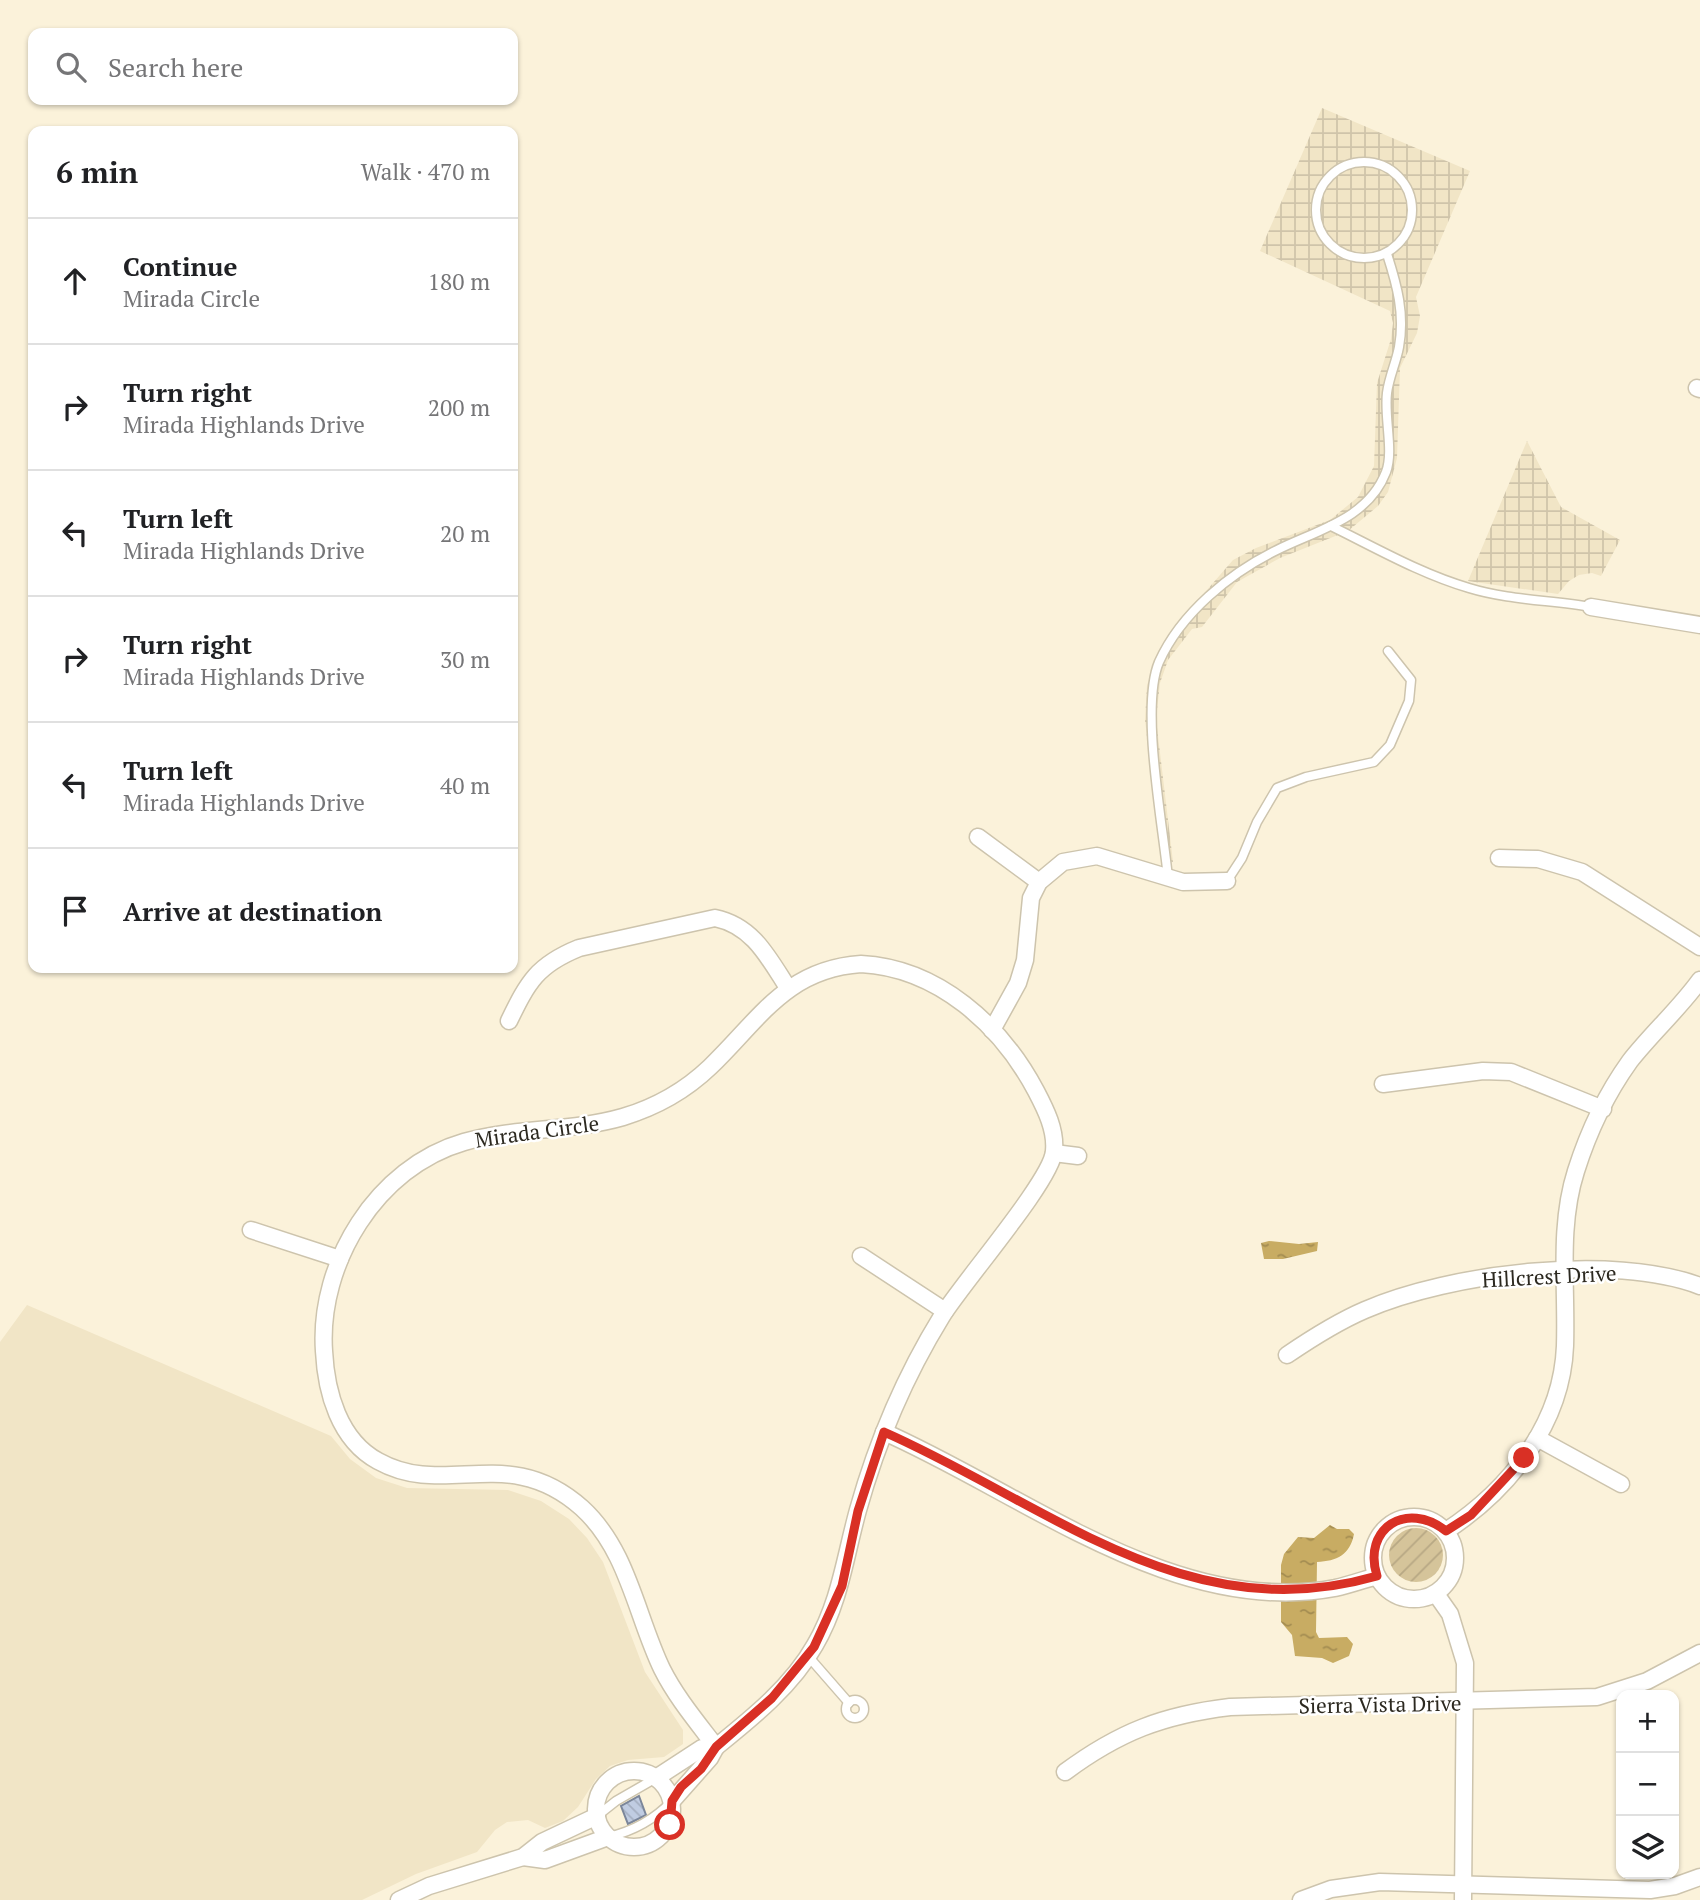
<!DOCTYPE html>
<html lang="en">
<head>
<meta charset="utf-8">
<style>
	:root { --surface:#fff; --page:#f6f6f6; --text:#202124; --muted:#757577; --line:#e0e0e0 }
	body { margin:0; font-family:"PT Serif",serif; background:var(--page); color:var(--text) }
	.controls { position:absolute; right:21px; bottom:21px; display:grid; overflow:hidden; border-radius:14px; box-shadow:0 2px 5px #0004 }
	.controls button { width:63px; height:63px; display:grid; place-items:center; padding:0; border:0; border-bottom:2px solid var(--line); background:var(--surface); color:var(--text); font:35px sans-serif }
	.stop { position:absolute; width:21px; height:21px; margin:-16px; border:5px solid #d93025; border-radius:50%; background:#fff }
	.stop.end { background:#d93025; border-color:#fff; box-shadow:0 2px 7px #0008 }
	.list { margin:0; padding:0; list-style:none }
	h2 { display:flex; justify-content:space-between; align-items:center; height:91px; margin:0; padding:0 28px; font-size:30px }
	h2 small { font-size:23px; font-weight:400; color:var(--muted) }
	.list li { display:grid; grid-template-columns:46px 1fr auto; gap:21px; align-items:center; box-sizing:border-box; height:126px; padding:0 28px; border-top:2px solid var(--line) }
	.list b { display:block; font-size:26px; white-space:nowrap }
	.list p { margin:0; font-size:23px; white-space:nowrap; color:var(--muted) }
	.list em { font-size:23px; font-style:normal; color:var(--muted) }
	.icon { flex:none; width:38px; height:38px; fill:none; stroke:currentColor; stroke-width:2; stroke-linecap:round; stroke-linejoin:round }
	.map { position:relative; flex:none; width:1700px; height:1900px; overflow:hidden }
	.search { position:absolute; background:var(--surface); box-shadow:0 2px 5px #0004; left:28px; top:28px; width:490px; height:77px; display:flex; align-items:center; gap:18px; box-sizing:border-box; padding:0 24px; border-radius:14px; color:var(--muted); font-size:26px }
	.panel { position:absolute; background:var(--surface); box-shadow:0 2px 5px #0004; left:28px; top:126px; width:490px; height:847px; border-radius:14px }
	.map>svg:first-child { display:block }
	.built { fill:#f1e5c6 }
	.industrial { fill:url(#industrial-grid) }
	.garden { fill:url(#garden-furrows) }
	.water { fill:url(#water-ripples) }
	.building { fill:url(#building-back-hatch); stroke:#7b869a; stroke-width:2 }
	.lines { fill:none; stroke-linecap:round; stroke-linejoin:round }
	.service-casing { stroke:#cdc4ad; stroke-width:11 }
	.minor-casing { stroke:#cdc4ad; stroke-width:19 }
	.service { stroke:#fff; stroke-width:8 }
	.minor { stroke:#fff; stroke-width:16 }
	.route { stroke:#d93025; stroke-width:9 }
	.labels { text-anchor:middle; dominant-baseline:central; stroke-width:5; stroke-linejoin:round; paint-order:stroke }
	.street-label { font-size:21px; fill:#2c2920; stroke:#fff }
</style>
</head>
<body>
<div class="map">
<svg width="1700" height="1900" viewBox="0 0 1700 1900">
	<defs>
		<pattern id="industrial-grid" width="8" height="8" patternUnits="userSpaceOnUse" patternTransform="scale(1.75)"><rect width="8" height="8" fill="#f1e5c6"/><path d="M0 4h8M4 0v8" fill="none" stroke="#cfc4aa"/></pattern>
		<pattern id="garden-furrows" width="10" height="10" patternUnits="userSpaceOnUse" patternTransform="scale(1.75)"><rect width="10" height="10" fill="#d5c49a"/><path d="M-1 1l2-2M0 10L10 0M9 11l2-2" fill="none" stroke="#b7a884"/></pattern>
		<pattern id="water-ripples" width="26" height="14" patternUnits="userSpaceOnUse" patternTransform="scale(1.75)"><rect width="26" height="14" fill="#c8ac63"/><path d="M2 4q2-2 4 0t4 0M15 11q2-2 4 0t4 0" fill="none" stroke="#a38c51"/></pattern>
		<pattern id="building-back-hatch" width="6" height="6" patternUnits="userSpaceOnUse" patternTransform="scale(1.75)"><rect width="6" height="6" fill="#c0cce2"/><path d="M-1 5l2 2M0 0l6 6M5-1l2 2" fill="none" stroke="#a5afc2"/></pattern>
	</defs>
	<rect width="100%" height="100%" fill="#fbf2da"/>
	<path class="built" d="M27,1305l304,131 19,23 26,19 31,10 101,2 33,11 28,18 18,19 16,24 42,110 38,58v14l-19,13 -36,3 -18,6 -14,13 -18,28 -15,14 -18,7 -17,-8 -21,2 -12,8 -18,22 -61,22 -54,26h-362v-558z"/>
	<g class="industrial">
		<path d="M1322,108l148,63 -54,126 4,19 -3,17 -17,35 -3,90 -9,34 -10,14 -30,25 -68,27 -43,24 -35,45 -10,2 -24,31 -8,23 -4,36 17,143 -12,-3 -16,-139 2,-35 11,-30 15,-26 60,-69 23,-12 74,-28 28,-23 16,-31 3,-83 14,-44 2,-16 -3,-12 -130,-60z"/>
		<path d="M1527,441l34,66 59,33 -19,36 -9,-3 -13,2 -10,6 -11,13 -90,-13z"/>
	</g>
	<circle class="garden" cx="1416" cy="1555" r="27"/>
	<g class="water">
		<path d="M1269,1241l30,3 19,-2 -1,9 -34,8h-19l-3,-16z"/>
		<path d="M1330,1525l7,4h12l5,5c-4,21 -17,27 -37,28l-1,70 3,6 28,-1 6,7 -4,12 -16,7 -11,-5 -27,-2 -3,-21 -11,-13v-57l3,-11 14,-17 16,1z"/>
	</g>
	<path class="building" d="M639,1796l7,19 -18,9 -7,-18z"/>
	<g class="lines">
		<defs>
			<g id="service">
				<circle cx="1364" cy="210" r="48"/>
				<path d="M1331,526c45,22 90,48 138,62 39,12 82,12 122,19"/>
				<path d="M1168,878c-5,-53 -28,-171 -9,-216 22,-49 71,-89 118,-112 40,-20 91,-31 109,-78 8,-21 -2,-54 1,-79 2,-16 9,-30 12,-46 6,-33 -2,-62 -12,-93"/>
				<path d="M1227,881l15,-23 15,-36 20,-34 29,-11 68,-15 16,-17 19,-44 2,-21 -23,-29"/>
				<path d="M808,1656l41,47"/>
				<circle cx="855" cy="1709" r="9"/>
				<path d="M597,1816l19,-15 40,-23"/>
				<path d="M608,1837c26,-6 46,-17 64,-36"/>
			</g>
			<g id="minor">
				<path d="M1697,388l3,1"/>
				<path d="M1591,607l109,18"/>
				<path d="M978,837l61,45"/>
				<path d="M1499,858l39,1 44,13 118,75"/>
				<path d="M861,964c77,4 140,61 175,127 10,19 20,39 18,60 -2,29 -91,131 -112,165 -37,60 -65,126 -84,194 -13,47 -18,92 -43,135 -23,41 -63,73 -99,102 -19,-25 -40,-50 -54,-78 -26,-54 -34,-119 -80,-161 -74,-66 -136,-9 -204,-47 -39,-21 -52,-69 -54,-110 -6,-88 53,-184 140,-209 52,-15 107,-10 159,-25 33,-10 63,-27 87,-50 49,-47 76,-98 151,-103z"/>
				<path d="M509,1021c19,-39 28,-56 70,-73l136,-30c38,8 53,39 73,70"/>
				<path d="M992,1030l26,-47 7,-23 6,-62 8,-16 24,-20 34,-6 86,26 44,-1"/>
				<path d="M1383,1084l100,-13 28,1 92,37"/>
				<path d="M1054,1153l24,3"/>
				<path d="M251,1230l89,29"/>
				<path d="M861,1256l84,55"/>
				<path d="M1287,1355c25,-17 50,-33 78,-45 85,-37 248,-57 335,-24"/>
				<path d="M884,1432c139,61 291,186 451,156 14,-3 28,-8 42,-12"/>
				<path d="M1537,1438l84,46"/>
				<circle cx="1414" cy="1558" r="41"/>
				<path d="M1446,1531c63,-41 116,-107 119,-185 2,-59 -7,-119 11,-175 12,-38 31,-78 54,-110 22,-28 49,-52 70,-81"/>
				<path d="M1436,1594l14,20 15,49 -2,237"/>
				<circle cx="634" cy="1809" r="38"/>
				<path d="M1065,1772c54,-40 98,-57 165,-65l367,-10 50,-16 53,-28"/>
				<path d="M656,1778l46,-30 14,-1"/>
				<path d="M672,1801l38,-43 6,-11"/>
				<path d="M523,1857l22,3 63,-23"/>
				<path d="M399,1900l30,-14 94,-29 19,-15 55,-26"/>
				<path d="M1301,1900l30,-11 49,-7 270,8 25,-4 25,-9"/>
			</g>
		</defs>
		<use href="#service" class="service-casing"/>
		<use href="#minor" class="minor-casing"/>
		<use href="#service" class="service"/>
		<use href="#minor" class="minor"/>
	</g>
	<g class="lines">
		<path class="route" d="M670,1825l2,-24 9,-14 20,-18 15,-22 56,-49 42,-51 28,-61 16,-75 26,-79c164,72 302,199 493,144 -15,-48 30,-76 69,-45l25,-16 53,-57"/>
	</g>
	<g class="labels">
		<g class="street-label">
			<text transform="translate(537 1131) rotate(-8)">Mirada Circle</text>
			<text transform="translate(1549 1276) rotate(-3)">Hillcrest Drive</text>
			<text transform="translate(1380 1704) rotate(-1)">Sierra Vista Drive</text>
		</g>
	</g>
</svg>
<div class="controls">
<button>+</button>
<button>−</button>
<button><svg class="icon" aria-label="layers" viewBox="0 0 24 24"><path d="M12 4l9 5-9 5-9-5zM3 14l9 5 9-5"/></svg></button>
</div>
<div class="stop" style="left:670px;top:1825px"></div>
<div class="stop end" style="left:1524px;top:1458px"></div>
<div class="search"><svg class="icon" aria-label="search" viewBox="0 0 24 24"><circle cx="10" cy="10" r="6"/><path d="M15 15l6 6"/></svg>Search here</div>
<section class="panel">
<h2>6 min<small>Walk · 470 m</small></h2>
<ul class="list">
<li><svg class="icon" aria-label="ahead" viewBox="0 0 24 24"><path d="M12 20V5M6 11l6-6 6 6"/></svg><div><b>Continue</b><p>Mirada Circle</p></div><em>180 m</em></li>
<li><svg class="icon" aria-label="right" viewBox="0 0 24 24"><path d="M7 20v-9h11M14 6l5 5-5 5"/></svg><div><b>Turn right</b><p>Mirada Highlands Drive</p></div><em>200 m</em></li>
<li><svg class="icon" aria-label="left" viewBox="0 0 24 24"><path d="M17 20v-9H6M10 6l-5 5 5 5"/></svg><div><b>Turn left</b><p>Mirada Highlands Drive</p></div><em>20 m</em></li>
<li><svg class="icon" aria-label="right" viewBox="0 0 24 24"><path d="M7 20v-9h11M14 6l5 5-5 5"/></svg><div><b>Turn right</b><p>Mirada Highlands Drive</p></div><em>30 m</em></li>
<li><svg class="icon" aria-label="left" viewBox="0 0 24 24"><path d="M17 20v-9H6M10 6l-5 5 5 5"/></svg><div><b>Turn left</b><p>Mirada Highlands Drive</p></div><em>40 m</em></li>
<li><svg class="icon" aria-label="arrive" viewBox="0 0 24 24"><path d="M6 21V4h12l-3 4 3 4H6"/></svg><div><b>Arrive at destination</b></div></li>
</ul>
</section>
</div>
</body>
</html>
